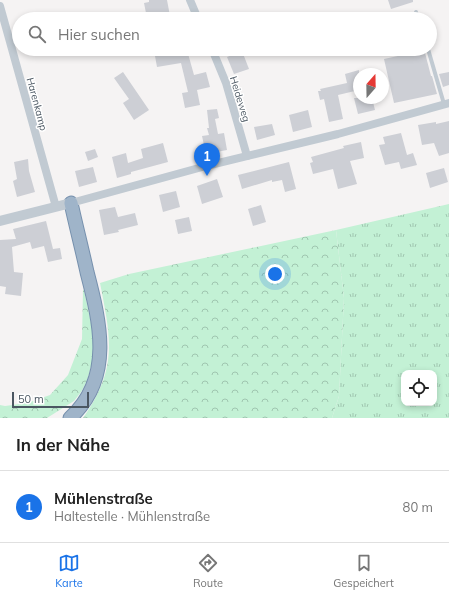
<!DOCTYPE html>
<html lang="de">
<head>
<meta charset="utf-8">
<style>
	:root { --surface:#fff; --page:#f6f6f6; --text:#222; --muted:#767676; --line:#e0e0e0; --accent:#1a73e8 }
	body { margin:0; font-family:Mulish,sans-serif; background:var(--page); color:var(--text) }
	.controls { position:absolute; right:12px; bottom:12px; display:grid; overflow:hidden; border-radius:8px; box-shadow:0 2px 6px #0003 }
	.controls button { width:36px; height:36px; display:grid; place-items:center; padding:0; border:0; border-bottom:1px solid var(--line); background:var(--surface); color:var(--text); font:20px sans-serif }
	.compass { position:absolute; left:353px; top:68px; width:36px; height:36px; border-radius:50%; background:var(--surface); box-shadow:0 2px 6px #0003; rotate:20deg }
	.scale { position:absolute; left:12px; bottom:10px; width:77px; box-sizing:border-box; padding-left:4px; border:2px solid #4a5661; border-top:0; font-size:11px; line-height:14px; white-space:nowrap; color:#4a5661; -webkit-text-stroke:3px #fff; paint-order:stroke }
	.you { position:absolute; left:275px; top:274px; width:14px; height:14px; margin:-10px; border:3px solid #fff; border-radius:50%; background:#1a73e8; box-shadow:0 0 0 6px #1a73e833 }
	.badge { display:grid; place-items:center; width:26px; height:26px; border-radius:50%; background:var(--accent); color:#fff; font-size:13px; font-weight:700 }
	.pin { position:absolute; translate:-50% -33px; filter:drop-shadow(0 1px 2px #0008) }
	.pin::after { content:''; position:absolute; top:21px; width:14px; height:12px; background:inherit; clip-path:polygon(0 0,100% 0,50% 100%) }
	.list { margin:0; padding:0; list-style:none }
	h2 { display:flex; justify-content:space-between; align-items:center; height:52px; margin:0; padding:0 16px; font-size:17px }
	h2 small { font-size:13px; font-weight:400; color:var(--muted) }
	.list li { display:grid; grid-template-columns:26px 1fr auto; gap:12px; align-items:center; box-sizing:border-box; height:72px; padding:0 16px; border-top:1px solid var(--line) }
	.list b { display:block; font-size:15px; white-space:nowrap }
	.list p { margin:0; font-size:13px; white-space:nowrap; color:var(--muted) }
	.list em { font-size:13px; font-style:normal; color:var(--muted) }
	.icon { flex:none; width:22px; height:22px; fill:none; stroke:currentColor; stroke-width:2; stroke-linecap:round; stroke-linejoin:round }
	.map { position:relative; flex:none; width:449px; height:418px; overflow:hidden }
	.search { position:absolute; background:var(--surface); box-shadow:0 2px 6px #0003; left:12px; right:12px; top:12px; height:44px; display:flex; align-items:center; gap:10px; box-sizing:border-box; padding:0 14px; border-radius:22px; color:var(--muted); font-size:15px }
	.sheet { height:124px; background:var(--surface) }
	nav { display:flex; justify-content:space-around; align-items:center; box-sizing:border-box; height:56px; border-top:1px solid var(--line); background:var(--surface); font-size:11px; color:var(--muted) }
	nav a { display:grid; justify-items:center; gap:2px }
	nav .on { color:var(--accent) }
	.map>svg:first-child { display:block }
	.grass { fill:url(#grass-tufts); fill-rule:evenodd }
	.forest { fill:url(#forest-crowns) }
	.building { fill:#cdcfd5 }
	.lines { fill:none; stroke-linecap:round; stroke-linejoin:round }
	.trunk-casing { stroke:#7690ad; stroke-width:15 }
	.service { stroke:#c1cad2; stroke-width:4 }
	.minor { stroke:#c1cad2; stroke-width:8 }
	.tertiary { stroke:#c1cad2; stroke-width:10 }
	.trunk { stroke:#9fb4c9; stroke-width:13 }
	.labels { text-anchor:middle; dominant-baseline:central; stroke-width:3; stroke-linejoin:round; paint-order:stroke }
	.street-label { font-size:10px; fill:#4a5661; stroke:#fff }
</style>
</head>
<body>
<div class="map">
<svg width="449" height="418" viewBox="0 0 449 418">
	<defs>
		<pattern id="grass-tufts" width="24" height="20" patternUnits="userSpaceOnUse"><rect width="24" height="20" fill="#c3f1d5"/><path d="M3 7l-1-3M5 7V3M7 7l1-3M15 17l-1-3M17 17v-4M19 17l1-3" fill="none" stroke="#a0c6b0"/></pattern>
		<pattern id="forest-crowns" width="20" height="18" patternUnits="userSpaceOnUse"><rect width="20" height="18" fill="#c3f1d5"/><path d="M2 6a3 3 0 1 1 6 0M12 15a3 3 0 1 1 6 0" fill="none" stroke="#a0c6b0"/></pattern>
	</defs>
	<rect width="100%" height="100%" fill="#f5f3f3"/>
	<path class="grass" d="M449,204v214h-117l7,-22 5,-98 -8,-68zM404,373h30v30h-30z"/>
	<g class="forest">
		<path d="M336,230l8,68 -5,98 -7,22h-249c35,-50 28,-79 17,-135l29,-9z"/>
		<path d="M83,290h1l9,42v27l-6,22 -6,11 -7,9 -27,17h-47v-13l5,1 22,-3 23,-8 18,-20 14,-36z"/>
	</g>
	<g class="building">
		<path d="M149,0h18l3,16 -18,3 -1,-6h-5l-2,-10 5,-1z"/>
		<path d="M388,0h25v2l-22,7z"/>
		<path d="M415,49h9l7,27h1l5,18 -43,9 -10,-44 32,-7z"/>
		<path d="M187,50l7,25 12,-3 4,15 -13,3 3,15 -15,3 -3,-15 6,-1 -7,-29 -24,4 -2,-11z"/>
		<path d="M242,51l7,18 -15,5 -7,-17z"/>
		<path d="M359,70v20l-21,5 5,24 -14,3 -5,-23 -4,1 -2,-9h3l-1,-2 27,-6 -2,-9z"/>
		<path d="M123,72l26,38 -15,10 -11,-17 6,-4 -15,-21z"/>
		<path d="M449,72v13l-6,2 -4,-13z"/>
		<path d="M354,98h18l3,12 -17,4z"/>
		<path d="M217,109l2,9 -4,1 3,15 6,-1 3,17 -21,4 -4,-18 7,-1 -2,-7h2l-2,-18z"/>
		<path d="M308,110l4,17 -19,5 -4,-17z"/>
		<path d="M449,121v32l-10,3 -5,-13 -12,2 -4,-20 18,-3v2z"/>
		<path d="M272,124l3,11 -18,5 -3,-13z"/>
		<path d="M401,133l6,22 6,-2 4,12 -16,4 -2,-7 -14,3 -6,-20 6,-1 -2,-7z"/>
		<path d="M361,142l3,16 -14,3 7,23 -19,5 -5,-20 -20,5 -3,-11 3,-1 -2,-5 33,-9 -1,-2z"/>
		<path d="M163,143l5,19 -37,10v2l-14,4 -5,-21 14,-4 2,10 15,-5 -2,-9z"/>
		<path d="M95,149l3,8 -10,4 -3,-9z"/>
		<path d="M28,159l1,12 6,21 -18,5 -4,-16 4,-2 -3,-17z"/>
		<path d="M289,162l7,27 -11,3 -3,-12 -10,2v-2l-30,9 -4,-14z"/>
		<path d="M93,167l4,15 -18,5 -4,-16z"/>
		<path d="M444,168l4,14 -18,6 -4,-15z"/>
		<path d="M217,179l6,18 -21,7 -5,-18z"/>
		<path d="M176,191l4,16 -17,5 -4,-17z"/>
		<path d="M261,205l5,17 -13,4 -5,-17z"/>
		<path d="M115,207l3,10 17,-4 3,12 -20,5 1,2 -15,3 -5,-25z"/>
		<path d="M189,217l3,14 -14,3 -3,-14z"/>
		<path d="M46,221l7,28 7,-1 2,11 -14,3 -4,-16 -12,3 -2,-7 -18,5 2,25 9,1 -2,23 -16,-2 1,-7 -6,-1v-46l16,-1 -3,-10z"/>
	</g>
	<g class="lines">
		<defs>
			<path id="trunk" d="M70,418c44,-40 30,-96 17,-146 -5,-23 -11,-46 -16,-69"/>
		</defs>
		<use href="#trunk" class="trunk-casing"/>
		<g class="service">
			<path d="M416,12l2,7"/>
			<path d="M428,49l16,55"/>
		</g>
		<g class="minor">
			<path d="M190,0l8,19"/>
			<path d="M0,6l56,201"/>
			<path d="M212,49l14,34 21,73"/>
			<path d="M71,203l135,-37 132,-32 111,-31"/>
		</g>
		<path class="tertiary" d="M0,221l71,-18"/>
		<use href="#trunk" class="trunk"/>
	</g>
	<g class="labels">
		<g class="street-label">
			<text transform="translate(240 99) rotate(73)">Heideweg</text>
			<text transform="translate(37 104) rotate(75)">Harenkamp</text>
		</g>
	</g>
</svg>
<div class="controls">
<button><svg class="icon" aria-label="locate" viewBox="0 0 24 24"><circle cx="12" cy="12" r="6"/><path d="M12 2v4M12 18v4M2 12h4M18 12h4"/></svg></button>
</div>
<svg class="compass" viewBox="-18 -18 36 36"><path d="M0-13l5 13h-10z" fill="#e53935"/><path d="M0 13l5-13h-10z" fill="#767676"/></svg>
<div class="scale">50 m</div>
<div class="you"></div>
<div class="pin badge" style="left:207px;top:176px">1</div>
<div class="search"><svg class="icon" aria-label="search" viewBox="0 0 24 24"><circle cx="10" cy="10" r="6"/><path d="M15 15l6 6"/></svg>Hier suchen</div>
</div>
<section class="sheet">
<h2>In der Nähe<small></small></h2>
<ul class="list">
<li><span class="badge">1</span><div><b>Mühlenstraße</b><p>Haltestelle · Mühlenstraße</p></div><em>80 m</em></li>
</ul>
</section>
<nav>
<a class="on"><svg class="icon" aria-label="map" viewBox="0 0 24 24"><path d="M3 6l6-2 6 2 6-2v14l-6 2-6-2-6 2zM9 4v14M15 6v14"/></svg>Karte</a>
<a><svg class="icon" aria-label="directions" viewBox="0 0 24 24"><path d="M12 3l9 9-9 9-9-9zM9 14v-3h6M13 9l2 2-2 2"/></svg>Route</a>
<a><svg class="icon" aria-label="saved" viewBox="0 0 24 24"><path d="M7 4h10v16l-5-4-5 4z"/></svg>Gespeichert</a>
</nav>
</body>
</html>
